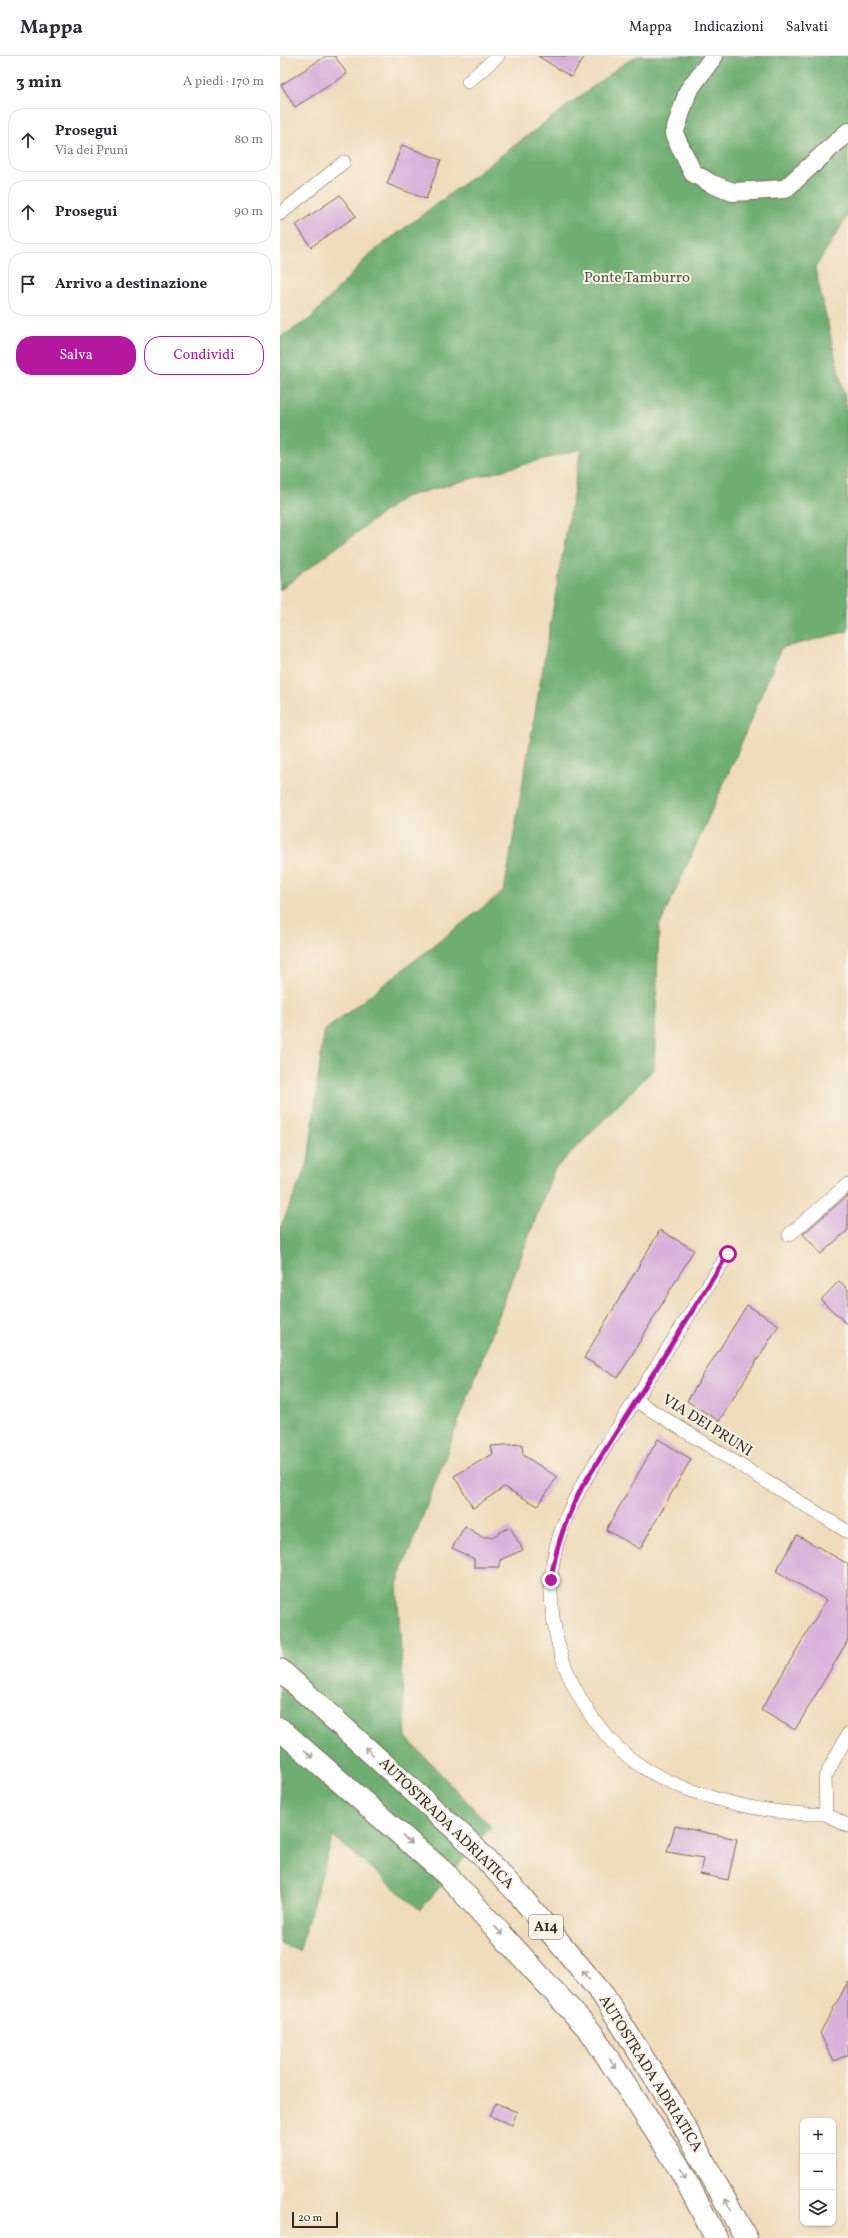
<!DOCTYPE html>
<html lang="it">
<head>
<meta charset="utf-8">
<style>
	:root { --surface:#fff; --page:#f2f2f3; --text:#2b2b33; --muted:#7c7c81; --line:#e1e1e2; --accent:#b5179e }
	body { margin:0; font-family:Vollkorn,serif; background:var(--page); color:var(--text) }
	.controls { position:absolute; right:12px; bottom:12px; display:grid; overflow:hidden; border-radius:8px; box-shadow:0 1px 3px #0004 }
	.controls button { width:36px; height:36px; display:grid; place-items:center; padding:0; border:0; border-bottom:1px solid var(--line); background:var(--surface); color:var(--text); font:20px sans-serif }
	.scale { position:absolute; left:12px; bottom:10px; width:46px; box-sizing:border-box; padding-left:4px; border:2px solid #3b2a1e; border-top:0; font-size:11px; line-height:14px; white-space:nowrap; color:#3b2a1e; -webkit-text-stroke:3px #f7f3e8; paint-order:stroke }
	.stop { position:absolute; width:12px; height:12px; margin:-9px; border:3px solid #b5179e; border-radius:50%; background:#fff }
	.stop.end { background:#b5179e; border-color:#fff; box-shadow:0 1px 4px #0008 }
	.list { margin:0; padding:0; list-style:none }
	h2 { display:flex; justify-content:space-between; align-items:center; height:52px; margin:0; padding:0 16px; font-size:17px }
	h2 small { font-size:13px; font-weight:400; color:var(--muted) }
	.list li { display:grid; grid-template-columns:26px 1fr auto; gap:12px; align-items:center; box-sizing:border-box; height:64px; margin:0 8px 8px; padding:0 8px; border:1px solid var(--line); border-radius:16px }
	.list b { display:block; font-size:15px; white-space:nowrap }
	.list p { margin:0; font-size:13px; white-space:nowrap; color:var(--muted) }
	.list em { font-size:13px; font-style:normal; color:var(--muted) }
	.actions { display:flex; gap:8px; padding:12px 16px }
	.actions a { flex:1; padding:9px 0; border:1px solid var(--accent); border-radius:16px; text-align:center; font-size:14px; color:var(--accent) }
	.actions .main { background:var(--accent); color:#fff }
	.icon { flex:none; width:22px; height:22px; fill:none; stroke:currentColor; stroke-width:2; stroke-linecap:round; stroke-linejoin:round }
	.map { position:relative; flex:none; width:568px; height:2182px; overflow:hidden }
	header { display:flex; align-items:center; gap:24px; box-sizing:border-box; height:56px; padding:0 20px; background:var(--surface); border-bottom:1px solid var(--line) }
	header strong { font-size:19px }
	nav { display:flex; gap:22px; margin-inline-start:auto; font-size:14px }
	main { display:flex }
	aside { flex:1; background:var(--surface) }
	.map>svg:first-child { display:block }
	.forest { fill:#6eae71; stroke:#546c48 }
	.building { fill:#d8b1da }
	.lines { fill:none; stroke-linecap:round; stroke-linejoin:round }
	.street-casing { stroke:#7a6855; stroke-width:14 }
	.secondary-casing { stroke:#7a6855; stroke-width:20 }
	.highway-casing { stroke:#7a6855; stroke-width:24 }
	.street { stroke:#fff; stroke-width:13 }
	.secondary { stroke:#fff; stroke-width:18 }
	.highway { stroke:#fff; stroke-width:22 }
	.oneway { stroke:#a79f9a }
	.route { stroke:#b5179e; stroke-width:5 }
	.labels { text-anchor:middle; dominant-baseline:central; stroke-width:4; stroke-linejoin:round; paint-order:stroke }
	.shield { fill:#f7f3e8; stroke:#73665b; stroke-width:1 }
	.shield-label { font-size:14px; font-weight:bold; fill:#3b2a1e }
	.park-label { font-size:15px; fill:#525a3c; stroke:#f7f3e8 }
	.street-label { font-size:15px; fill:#3b2a1e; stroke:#f7f3e8 }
</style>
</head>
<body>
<header>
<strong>Mappa</strong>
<nav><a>Mappa</a><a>Indicazioni</a><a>Salvati</a></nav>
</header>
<main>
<aside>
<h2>3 min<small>A piedi · 170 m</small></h2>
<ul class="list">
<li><svg class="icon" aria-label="ahead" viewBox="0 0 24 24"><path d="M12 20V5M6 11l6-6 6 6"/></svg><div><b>Prosegui</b><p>Via dei Pruni</p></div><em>80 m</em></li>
<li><svg class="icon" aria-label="ahead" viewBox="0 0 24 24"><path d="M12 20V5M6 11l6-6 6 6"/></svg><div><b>Prosegui</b></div><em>90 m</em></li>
<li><svg class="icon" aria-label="arrive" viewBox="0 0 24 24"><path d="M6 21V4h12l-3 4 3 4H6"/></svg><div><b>Arrivo a destinazione</b></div></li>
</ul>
<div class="actions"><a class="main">Salva</a><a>Condividi</a></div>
</aside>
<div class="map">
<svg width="568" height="2182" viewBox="0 0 568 2182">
	<rect width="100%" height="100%" fill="#f7f3e8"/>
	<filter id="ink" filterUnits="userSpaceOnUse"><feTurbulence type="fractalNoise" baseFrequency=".025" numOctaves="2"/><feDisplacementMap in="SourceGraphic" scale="8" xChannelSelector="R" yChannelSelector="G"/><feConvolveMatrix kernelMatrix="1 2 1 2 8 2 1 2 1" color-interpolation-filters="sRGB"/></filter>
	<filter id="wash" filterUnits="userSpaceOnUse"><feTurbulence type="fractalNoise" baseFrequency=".012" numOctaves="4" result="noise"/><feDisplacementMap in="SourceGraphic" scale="16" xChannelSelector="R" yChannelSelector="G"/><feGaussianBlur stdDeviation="0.9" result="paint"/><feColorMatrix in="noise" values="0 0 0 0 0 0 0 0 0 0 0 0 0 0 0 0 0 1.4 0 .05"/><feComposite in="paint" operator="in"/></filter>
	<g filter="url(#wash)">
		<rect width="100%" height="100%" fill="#efdcba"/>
		<path class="forest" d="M358,0h210v159l-33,53 32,140 1,223 -67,17 -48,115 -74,164 -5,142 -100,101 -157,414 9,153 85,90 -71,83 -87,-74 -34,115 -19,-8v-715l28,-65 16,-132 180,-140 77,-442 -177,48 -124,93v-253l30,-18 60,-65 253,-190z"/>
		<g id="blocks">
			<g class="building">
				<path d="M46,0h9l12,18 -52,33 -14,-22z"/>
				<path d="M258,0h47l-14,21z"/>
				<path d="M122,89l39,15 -15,39 -39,-15z"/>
				<path d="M60,139l16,21 -45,31 -15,-22z"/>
				<path d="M568,1139v35l-27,24 -18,-20z"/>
				<path d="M380,1174l34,20 -76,128 -34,-20z"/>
				<path d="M559,1225l9,8v36l-27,-25z"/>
				<path d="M467,1249l32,20 -60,96 -32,-20z"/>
				<path d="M378,1383l33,20 -51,90 -34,-19z"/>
				<path d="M242,1388l1,11 34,22 -19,29 -34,-19 -31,21 -19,-32 39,-22 -2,-8z"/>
				<path d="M185,1470l17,11h10l18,-10 13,23 -23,10v7h-26v-8l-22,-11z"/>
				<path d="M517,1479l51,29v76l-53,90 -34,-20 65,-110 -50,-29z"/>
				<path d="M395,1770l62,13 -9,41 -28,-6 3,-16 -36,-6z"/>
				<path d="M568,1926v73l-15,6 -13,-28z"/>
				<path d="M216,2047l21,9 -5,13 -22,-9z"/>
			</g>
		</g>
	</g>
	<g filter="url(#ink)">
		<use href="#blocks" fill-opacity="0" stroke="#7a6855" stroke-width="1"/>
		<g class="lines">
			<defs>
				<g id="street">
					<path d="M188,26l30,-26"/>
					<path d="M0,158l64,-52"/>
					<path d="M509,1179l59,-51"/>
					<path d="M448,1198l-93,146 213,132"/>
					<path d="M355,1344c-28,47 -66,95 -79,148 -9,34 -5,70 4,103 10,34 29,66 53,92 46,49 148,73 213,71"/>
					<path d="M568,1678l-23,43 1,37 22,12"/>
				</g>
				<path id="secondary" d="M434,0l-26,35 -14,43 19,39 19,11 21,8 52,-3 63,-57"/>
				<g id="highway">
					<path d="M0,1614l184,167 54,56 85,102 66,104 77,139"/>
					<path d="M0,1673l167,146 144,157 88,135 37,71"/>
				</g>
			</defs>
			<use href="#street" class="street-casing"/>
			<use href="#secondary" class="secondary-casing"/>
			<use href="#highway" class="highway-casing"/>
			<use href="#street" class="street"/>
			<use href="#secondary" class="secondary"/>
			<use href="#highway" class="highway"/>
		</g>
		<defs><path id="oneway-shaft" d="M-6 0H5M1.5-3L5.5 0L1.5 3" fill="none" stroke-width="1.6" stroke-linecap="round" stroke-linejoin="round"/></defs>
		<g class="oneway">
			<use href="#oneway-shaft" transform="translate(89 1695) rotate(-138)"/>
			<use href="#oneway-shaft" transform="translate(29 1698) rotate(41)"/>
			<use href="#oneway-shaft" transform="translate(127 1784) rotate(41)"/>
			<use href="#oneway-shaft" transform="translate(219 1875) rotate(47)"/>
			<use href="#oneway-shaft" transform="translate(306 1919) rotate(-129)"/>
			<use href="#oneway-shaft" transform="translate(333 2008) rotate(57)"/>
			<use href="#oneway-shaft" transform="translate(403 2118) rotate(63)"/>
			<use href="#oneway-shaft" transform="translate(448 2148) rotate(-120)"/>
		</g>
	</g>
	<g class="lines" filter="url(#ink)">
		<path class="route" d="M271,1524c5,-35 15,-61 31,-93l146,-233"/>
	</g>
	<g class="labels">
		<rect class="shield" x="249" y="1859" width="34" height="24" rx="3"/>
		<g class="shield-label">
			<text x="266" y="1871">A14</text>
		</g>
		<g class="park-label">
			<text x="357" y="222">Ponte Tamburro</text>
		</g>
		<g class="street-label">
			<text transform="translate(427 1370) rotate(32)">VIA DEI PRUNI</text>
			<text transform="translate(166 1768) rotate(44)">AUTOSTRADA ADRIATICA</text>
			<text transform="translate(370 2018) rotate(58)">AUTOSTRADA ADRIATICA</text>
		</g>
	</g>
</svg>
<div class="controls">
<button>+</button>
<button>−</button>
<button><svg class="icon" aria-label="layers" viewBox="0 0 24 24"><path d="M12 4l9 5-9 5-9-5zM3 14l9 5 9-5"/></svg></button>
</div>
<div class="scale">20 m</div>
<div class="stop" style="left:448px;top:1198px"></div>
<div class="stop end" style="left:271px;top:1524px"></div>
</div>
</main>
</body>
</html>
